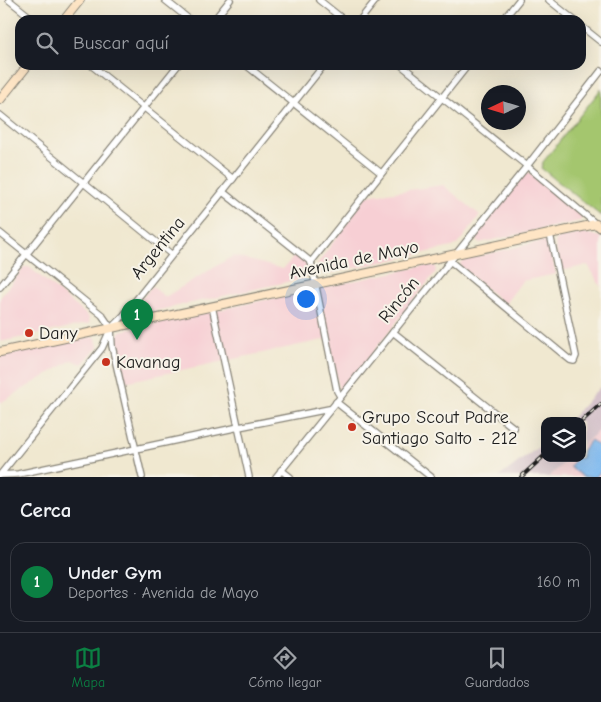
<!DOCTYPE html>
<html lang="es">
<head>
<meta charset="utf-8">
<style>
	:root { --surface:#171b24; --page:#20242c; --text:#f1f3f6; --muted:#9ea1a6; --line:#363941; --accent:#0b8043 }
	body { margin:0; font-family:"Comic Neue",sans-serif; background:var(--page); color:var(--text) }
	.controls { position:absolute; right:15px; bottom:15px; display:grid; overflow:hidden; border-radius:10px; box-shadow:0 5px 20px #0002 }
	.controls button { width:45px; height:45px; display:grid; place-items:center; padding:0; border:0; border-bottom:1px solid var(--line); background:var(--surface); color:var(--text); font:25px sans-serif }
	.compass { position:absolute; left:481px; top:85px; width:45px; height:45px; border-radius:50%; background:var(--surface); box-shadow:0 5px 20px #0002; rotate:266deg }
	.you { position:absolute; left:305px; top:298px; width:18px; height:18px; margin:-12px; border:4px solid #fff; border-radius:50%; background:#1a73e8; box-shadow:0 0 0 8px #1a73e833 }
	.badge { display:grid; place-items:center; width:32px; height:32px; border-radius:50%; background:var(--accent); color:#fff; font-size:16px; font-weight:700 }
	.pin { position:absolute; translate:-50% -41px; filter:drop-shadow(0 1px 2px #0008) }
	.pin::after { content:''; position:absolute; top:26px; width:18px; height:15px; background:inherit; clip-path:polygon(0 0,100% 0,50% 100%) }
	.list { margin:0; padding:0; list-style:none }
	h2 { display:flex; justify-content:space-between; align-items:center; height:65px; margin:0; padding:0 20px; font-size:21px }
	h2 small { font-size:16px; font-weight:400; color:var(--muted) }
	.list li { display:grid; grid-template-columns:32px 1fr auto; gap:15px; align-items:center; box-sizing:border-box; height:80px; margin:0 10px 10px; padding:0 10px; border:1px solid var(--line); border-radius:15px }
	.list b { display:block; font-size:19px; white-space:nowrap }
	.list p { margin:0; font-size:16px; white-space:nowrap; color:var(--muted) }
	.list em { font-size:16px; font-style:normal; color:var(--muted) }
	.icon { flex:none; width:28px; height:28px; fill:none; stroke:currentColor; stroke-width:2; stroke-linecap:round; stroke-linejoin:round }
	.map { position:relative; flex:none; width:601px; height:477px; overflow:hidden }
	.search { position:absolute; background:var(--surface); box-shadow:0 5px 20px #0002; left:15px; right:15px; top:15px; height:55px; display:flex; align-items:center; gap:12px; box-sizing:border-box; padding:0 18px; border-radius:15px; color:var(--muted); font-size:19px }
	.sheet { height:155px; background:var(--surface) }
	nav { display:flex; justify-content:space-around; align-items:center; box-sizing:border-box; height:70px; border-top:1px solid var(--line); background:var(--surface); font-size:14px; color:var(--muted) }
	nav a { display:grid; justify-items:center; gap:2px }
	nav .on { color:var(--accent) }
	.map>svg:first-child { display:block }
	.built { fill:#f7cfd4 }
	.industrial { fill:#d2bdc8 }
	.green { fill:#a4c66e; stroke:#607145 }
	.water { fill:#7fbaf0; stroke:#4e6b86 }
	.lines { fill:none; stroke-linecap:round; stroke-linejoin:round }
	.street-casing { stroke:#868276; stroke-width:8 }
	.secondary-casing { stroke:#868276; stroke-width:10 }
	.street { stroke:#fff; stroke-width:5.5 }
	.secondary { stroke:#fee5c5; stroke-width:8 }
	.rail-casing { stroke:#1c1c1c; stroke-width:4 }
	.rail { stroke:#f7f3e8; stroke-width:2; stroke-dasharray:5.5; stroke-linecap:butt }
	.poi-dot { fill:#c8321e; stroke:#f7f3e8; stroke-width:2 }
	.labels { text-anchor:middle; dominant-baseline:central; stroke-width:4; stroke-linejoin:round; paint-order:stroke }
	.street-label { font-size:18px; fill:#1c1c1c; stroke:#f7f3e8 }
	.poi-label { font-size:18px; fill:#1c1c1c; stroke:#f7f3e8; text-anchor:start }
</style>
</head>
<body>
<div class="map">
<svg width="601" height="477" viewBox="0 0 601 477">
	<rect width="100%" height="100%" fill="#f7f3e8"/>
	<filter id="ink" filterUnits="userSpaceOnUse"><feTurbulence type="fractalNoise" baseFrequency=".02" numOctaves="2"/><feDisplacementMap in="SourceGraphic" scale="10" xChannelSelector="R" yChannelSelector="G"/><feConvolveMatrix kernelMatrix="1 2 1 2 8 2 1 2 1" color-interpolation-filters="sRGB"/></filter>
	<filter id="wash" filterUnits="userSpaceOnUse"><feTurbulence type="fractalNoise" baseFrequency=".0096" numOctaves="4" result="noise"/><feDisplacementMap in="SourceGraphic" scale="20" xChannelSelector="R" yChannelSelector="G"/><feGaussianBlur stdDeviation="1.12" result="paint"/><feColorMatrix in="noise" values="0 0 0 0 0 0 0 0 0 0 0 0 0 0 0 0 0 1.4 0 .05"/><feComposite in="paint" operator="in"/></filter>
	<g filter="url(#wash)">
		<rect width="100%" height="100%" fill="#f0e8d0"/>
		<g class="built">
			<path d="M526,172l4,1 51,42 1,3 -2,3 -101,22 -2,-2 -1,-7z"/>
			<path d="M443,185l37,30 -22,29 -6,3 -126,27 -4,-1 -3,-3 -2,-4 2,-4 47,-66z"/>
			<path d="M586,233l15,4v50l-13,-22 -27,6 -6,-27 1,-4 3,-2z"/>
			<path d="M543,241h3l3,5 7,28 -34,7 -17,23 -44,-36 -1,-5 6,-4z"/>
			<path d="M296,254l10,8 2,12 -3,4 -169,37 -4,-1 1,-4 19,-24 13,11 68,-41 50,13z"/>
			<path d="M428,265l8,1v5l-2,3 -91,117 -4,-2 -11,-50 -203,43 -9,-44 4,-7z"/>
			<path d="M24,267h5l59,49 2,7 -90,19v-44z"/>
			<path d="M91,337l5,1 2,9 -16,17 -10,-4 -72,43v-47z"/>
			<path d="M601,428v49h-52l20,-19h13v-12z"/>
		</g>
		<g class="industrial">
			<path d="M601,386v42l-19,18v-25h-13z"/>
			<path d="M545,442v16h24l-20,19h-50z"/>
		</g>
		<path class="green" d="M601,89v127l-60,-48 2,-6z"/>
		<path class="water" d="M591,440l10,8v23l-5,6h-13l-13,-10 6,-9h6v-7z"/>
	</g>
	<g filter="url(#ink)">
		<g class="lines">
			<defs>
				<g id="street">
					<path d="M9,0l25,20"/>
					<path d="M165,0l25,20"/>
					<path d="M319,0l25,20"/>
					<path d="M549,0l25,20"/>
					<path d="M214,20l16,-20"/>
					<path d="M360,20l16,-20"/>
					<path d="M503,20l16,-20"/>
					<path d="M581,26l20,16"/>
					<path d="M91,65l142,114"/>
					<path d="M246,65l135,108"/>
					<path d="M401,65l126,101 69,58"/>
					<path d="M0,115l171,139"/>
					<path d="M223,192l88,70 26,129 3,5"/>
					<path d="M0,233l102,82 9,13 1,18 30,131"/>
					<path d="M450,261l120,99 4,1 2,-5 -26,-122"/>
					<path d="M311,262l157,-197"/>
					<path d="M0,287l178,-222"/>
					<path d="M212,306l37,171"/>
					<path d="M393,332l121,96"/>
					<path d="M336,402l95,75"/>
					<path d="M281,470l9,7"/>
					<path d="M0,475l102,-127 9,-20 13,-13 200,-250"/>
					<path d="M0,475l18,-1 221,-47 90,-18"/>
					<path d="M276,477l251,-311 74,-95"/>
				</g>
				<g id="secondary">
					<path d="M64,20l16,-20"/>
					<path d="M0,100l28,-35"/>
					<path d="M0,352l596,-128 5,4"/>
				</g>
			</defs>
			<use href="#street" class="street-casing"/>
			<use href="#secondary" class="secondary-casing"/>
			<use href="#street" class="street"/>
			<use href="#secondary" class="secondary"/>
			<defs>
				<g id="rail">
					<path d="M582,421l19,-17"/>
					<path d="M521,477l24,-22"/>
				</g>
			</defs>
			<use href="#rail" class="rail-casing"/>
			<use href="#rail" class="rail"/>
		</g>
	</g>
	<g class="poi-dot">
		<circle cx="29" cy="333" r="5"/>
		<circle cx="106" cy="362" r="5"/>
		<circle cx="352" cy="427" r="5"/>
	</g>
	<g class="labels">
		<g class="street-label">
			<text transform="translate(158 248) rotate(-51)">Argentina</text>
			<text transform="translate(354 260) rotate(-12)">Avenida de Mayo</text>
			<text transform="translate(399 300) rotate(-51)">Rincón</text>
		</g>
		<g class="poi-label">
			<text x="39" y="333">Dany</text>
			<text x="116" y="362">Kavanag</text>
			<text x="362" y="417">Grupo Scout Padre<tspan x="362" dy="21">Santiago Salto - 212</tspan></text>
		</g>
	</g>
</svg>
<div class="controls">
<button><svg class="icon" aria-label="layers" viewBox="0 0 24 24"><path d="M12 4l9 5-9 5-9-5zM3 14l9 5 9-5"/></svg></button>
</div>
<svg class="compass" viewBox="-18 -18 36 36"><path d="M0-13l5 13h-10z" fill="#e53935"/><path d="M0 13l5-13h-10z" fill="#9ea1a6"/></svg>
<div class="you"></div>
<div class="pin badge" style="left:137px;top:340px">1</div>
<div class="search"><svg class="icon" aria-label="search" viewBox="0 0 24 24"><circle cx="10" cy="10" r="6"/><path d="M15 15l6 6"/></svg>Buscar aquí</div>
</div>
<section class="sheet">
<h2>Cerca<small></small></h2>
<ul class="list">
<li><span class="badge">1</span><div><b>Under Gym</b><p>Deportes · Avenida de Mayo</p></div><em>160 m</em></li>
</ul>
</section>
<nav>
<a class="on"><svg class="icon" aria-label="map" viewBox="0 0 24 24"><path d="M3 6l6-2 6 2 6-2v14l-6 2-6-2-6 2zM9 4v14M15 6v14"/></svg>Mapa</a>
<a><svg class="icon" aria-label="directions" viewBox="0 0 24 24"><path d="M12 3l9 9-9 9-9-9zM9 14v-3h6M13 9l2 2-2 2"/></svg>Cómo llegar</a>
<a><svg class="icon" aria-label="saved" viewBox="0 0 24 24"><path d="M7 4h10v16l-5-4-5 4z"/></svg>Guardados</a>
</nav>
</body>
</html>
